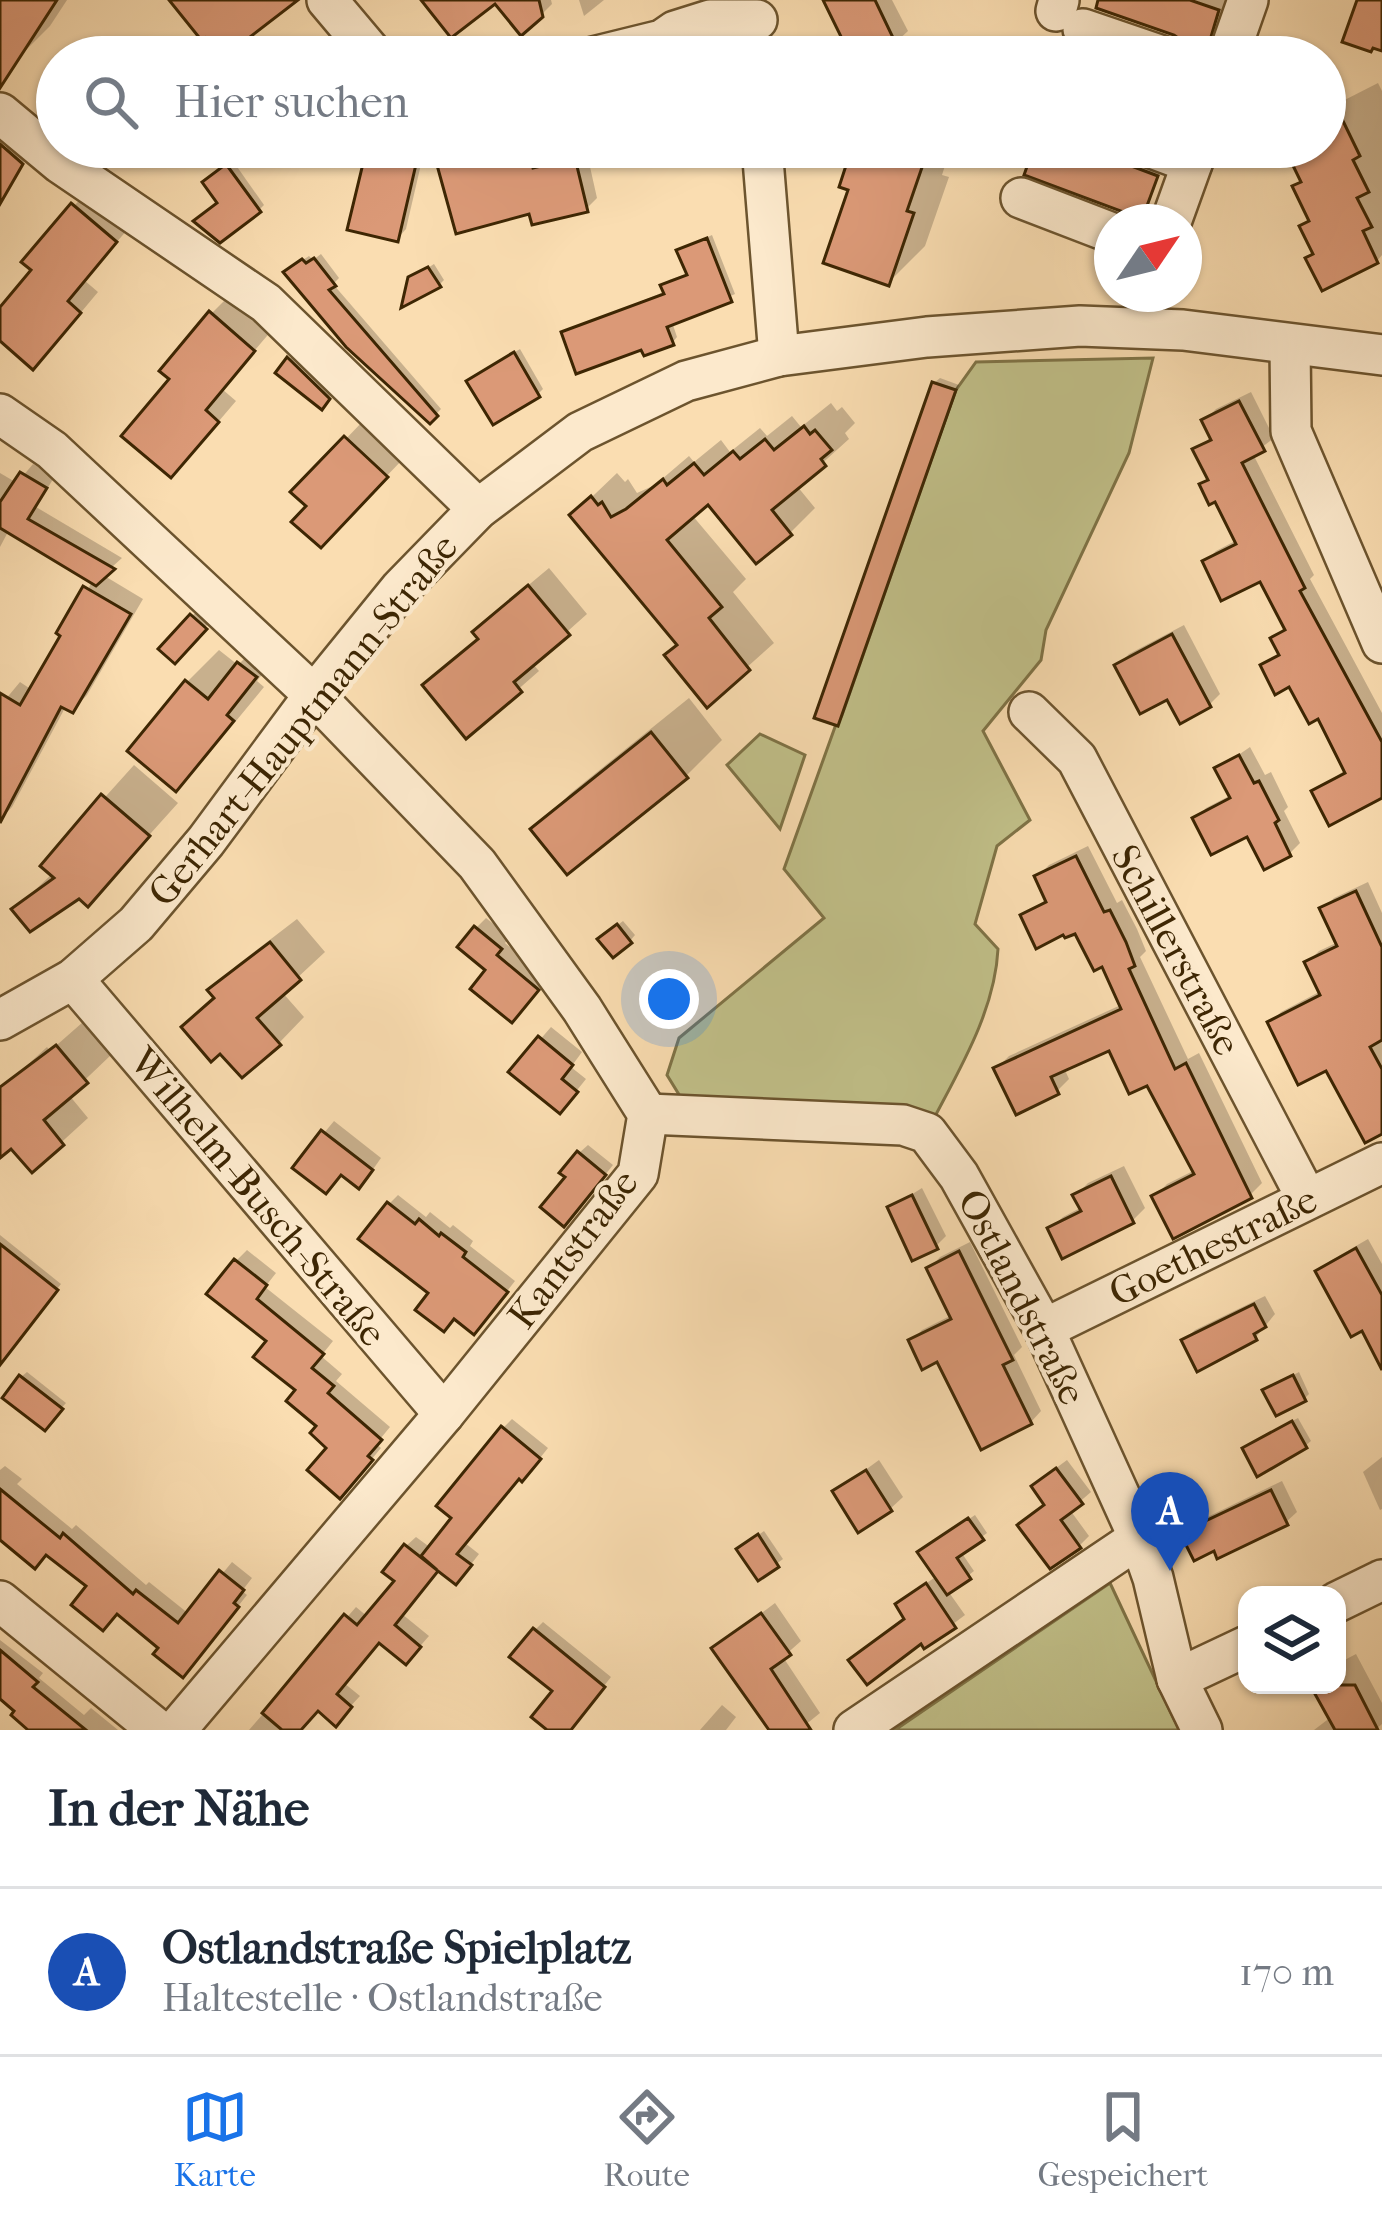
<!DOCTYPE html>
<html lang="de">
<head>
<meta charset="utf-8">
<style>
	:root { --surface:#fff; --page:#f6f6f7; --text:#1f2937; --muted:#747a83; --line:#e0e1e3; --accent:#1a73e8 }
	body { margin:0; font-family:"IM FELL French Canon",serif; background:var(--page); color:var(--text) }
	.controls { position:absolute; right:36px; bottom:36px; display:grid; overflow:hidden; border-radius:24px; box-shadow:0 3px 9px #0004 }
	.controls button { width:108px; height:108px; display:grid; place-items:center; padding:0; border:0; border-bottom:3px solid var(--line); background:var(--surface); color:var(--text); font:60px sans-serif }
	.compass { position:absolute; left:1094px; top:204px; width:108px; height:108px; border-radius:50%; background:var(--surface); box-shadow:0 3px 9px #0004; rotate:55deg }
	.you { position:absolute; left:669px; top:999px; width:42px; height:42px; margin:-30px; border:9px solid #fff; border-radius:50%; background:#1a73e8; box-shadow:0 0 0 18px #1a73e833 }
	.badge { display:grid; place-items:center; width:78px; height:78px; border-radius:50%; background:var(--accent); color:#fff; font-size:39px; font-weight:700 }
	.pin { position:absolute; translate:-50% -99px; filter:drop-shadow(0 3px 6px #0008) }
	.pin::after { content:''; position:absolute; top:63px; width:42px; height:36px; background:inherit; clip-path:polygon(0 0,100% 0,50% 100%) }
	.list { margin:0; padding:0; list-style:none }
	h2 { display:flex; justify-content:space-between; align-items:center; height:156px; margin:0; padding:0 48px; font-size:51px }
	h2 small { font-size:39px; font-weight:400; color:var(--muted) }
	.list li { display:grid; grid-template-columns:78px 1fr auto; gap:36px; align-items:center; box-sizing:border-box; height:168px; padding:0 48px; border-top:3px solid var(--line) }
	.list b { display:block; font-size:45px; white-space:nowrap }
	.list p { margin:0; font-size:39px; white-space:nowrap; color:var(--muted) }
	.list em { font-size:39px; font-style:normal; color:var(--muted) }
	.icon { flex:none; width:66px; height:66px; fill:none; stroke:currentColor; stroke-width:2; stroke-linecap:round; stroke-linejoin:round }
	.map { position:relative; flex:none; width:1382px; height:1730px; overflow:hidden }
	.search { position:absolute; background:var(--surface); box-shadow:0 3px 9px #0004; left:36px; right:36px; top:36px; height:132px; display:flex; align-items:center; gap:30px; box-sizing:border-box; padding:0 42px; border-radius:66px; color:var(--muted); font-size:45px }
	.sheet { height:324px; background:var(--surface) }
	nav { display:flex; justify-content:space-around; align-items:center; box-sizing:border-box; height:168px; border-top:3px solid var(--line); background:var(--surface); font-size:33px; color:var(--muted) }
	nav a { display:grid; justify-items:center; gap:6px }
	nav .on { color:var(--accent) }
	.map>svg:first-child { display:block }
	.green { fill:#c1c089; stroke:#7f7346; stroke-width:3 }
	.shadow { fill:#0003 }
	.building { fill:#db9977; stroke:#3d2603; stroke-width:3 }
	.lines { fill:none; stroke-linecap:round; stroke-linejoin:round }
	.minor-casing { stroke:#6c542e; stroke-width:44 }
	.minor { stroke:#fce9cc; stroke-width:39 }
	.labels { text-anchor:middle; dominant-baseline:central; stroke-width:9; stroke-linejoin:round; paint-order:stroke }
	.street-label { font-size:39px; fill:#3d2603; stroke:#fce9cc }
</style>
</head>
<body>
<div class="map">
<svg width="1382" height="1730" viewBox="0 0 1382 1730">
	<rect width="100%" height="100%" fill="#faddb1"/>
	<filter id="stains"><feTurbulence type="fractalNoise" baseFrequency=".00167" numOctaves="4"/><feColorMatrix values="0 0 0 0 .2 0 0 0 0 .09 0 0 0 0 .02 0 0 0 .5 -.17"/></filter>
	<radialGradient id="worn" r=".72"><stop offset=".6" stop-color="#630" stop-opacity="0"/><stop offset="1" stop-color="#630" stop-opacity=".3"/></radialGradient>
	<g class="green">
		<path d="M1153,358l-24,95 -83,177 -5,30 -58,71 47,89 -33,26 -22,78 23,25c-3,62 -39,121 -67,175l-248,-23 -16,-26 12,-37 145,-120 -40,-49 172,-479 20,-28z"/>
		<path d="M760,734l45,21 -25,74 -53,-64z"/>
		<path d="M1110,1583l69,147h-284z"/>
	</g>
	<g class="shadow">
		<path d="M0,0h67l-17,26 -36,36 -14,-8z"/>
		<path d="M496,0h55l1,4 -11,11z"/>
		<path d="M579,0h25l-20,16z"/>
		<path d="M827,0h65l16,31 -13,12 -28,14h-13z"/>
		<path d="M1102,0h125l-22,57h-14v-7l-15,-18z"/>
		<path d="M326,37l15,20h-42z"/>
		<path d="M1080,46l31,11h-38z"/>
		<path d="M118,47l8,10h-21z"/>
		<path d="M1378,83l4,8v164l-5,6 -62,-9 -12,-25 8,-8 -16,-32 8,-8 -16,-32h38v-37z"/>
		<path d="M57,95v27l-2,1 -14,-15z"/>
		<path d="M10,143l16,14 -6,12 -20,-3v-10z"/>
		<path d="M306,147h49l-22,17 -8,-9 -8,6z"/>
		<path d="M370,147h55l-19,82 -9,10z"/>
		<path d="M435,147h97l3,10 7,-2 1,4 43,-10 11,49 -11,11 -55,2z"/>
		<path d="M855,147h96l-9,28 7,2 -24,69 -36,36 -37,-94z"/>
		<path d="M1038,147h93l30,24 -16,42 -5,6z"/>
		<path d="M233,161l31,44 -5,5 -38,-8 -10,-25z"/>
		<path d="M92,186l42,36 -50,58 14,12 -46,55 -52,-9v-26l36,-42 -11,-9z"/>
		<path d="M712,235l23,59 -63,28 5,15 -5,6 -29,3 -79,-13 102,-42 -2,-5 5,-6 20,-7 -9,-23z"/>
		<path d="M321,254l18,24 -6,6 108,125 -11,11 -138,-153 17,-11 4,4z"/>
		<path d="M434,264l10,16 -5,5 -28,-6z"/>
		<path d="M230,295l42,35 -50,59 14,12 -46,54 -16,-76 37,-65z"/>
		<path d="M520,349l23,40 -5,5 -63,-18z"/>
		<path d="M294,354l39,38 -12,14 -42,-33z"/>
		<path d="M940,378l19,7 -116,332 -6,6 97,-340z"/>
		<path d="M1251,392l23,46 -21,16 61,121 -4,4 72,134v82l-68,-4 33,-22 -28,-54 -28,-32 -28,-17 18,-14 -8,-13 13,-13 -25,-48 -56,-16 11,-11 21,-11 -21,-42 -13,-13 7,-7 -14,-28 16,-14 -7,-16 11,-11z"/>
		<path d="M831,403l6,8 5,-4 13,16 -10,10 4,6 -52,47 18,22 -25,25 -81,-32 -17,14 54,64 -13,13 41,51 -67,60 -28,-59 -106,-129 44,-42 8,9 3,-3 9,14 18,-8 34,-29 5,6 27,-22 9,12 30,-24 7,8 25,-20 9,11z"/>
		<path d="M365,419l40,38 -84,87 -11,-38 -15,-14z"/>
		<path d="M33,464l22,12 -19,31 86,51 -19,17 40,24 -56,96 -14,15 -7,-4 -54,101 -12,13v-114l20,-24 12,8 61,-110 -84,-50 -9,17v-74l17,10z"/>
		<path d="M549,568l38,46 -55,49 7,8 -73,64 14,-98 15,-24z"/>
		<path d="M197,611l13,11 -36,38 -12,-12z"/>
		<path d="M1184,625l36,69 -11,11 -40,-9 -51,-31 11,-11z"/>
		<path d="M272,631l14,12 -29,38 7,6 -56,68 -32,33 11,-106 32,-32 19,15z"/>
		<path d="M689,698l33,42 -36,36 -152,54 37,-37z"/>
		<path d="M1250,747l15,28 6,-3 17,35 -4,4 16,32 -11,11 -41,-21 -52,-15 10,-10 25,-13 -13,-26z"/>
		<path d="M134,765l44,38 -90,100 -8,-7 -65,13 38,-36 -9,-8z"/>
		<path d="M1088,846l29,57 5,-3 15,29 9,22 -6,6 48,102 11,-6 63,130 -12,12 -95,1 12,-12 28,-14 -47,-88 -38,-35 -46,21 5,11 -12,12 -60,-23 12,-12 114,-52 -20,-41 -27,-33 -53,-14 25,-18 -11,-21 12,-12z"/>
		<path d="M1368,882l14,31v218l-55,-64 -57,-44 11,-11 40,-21 -13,-29 11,-11 19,-9 -15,-33 11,-11z"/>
		<path d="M486,918l24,19 -5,6 42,35 -25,31 -33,-40 -13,-41z"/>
		<path d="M297,919l28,33 -43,40 22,25 -25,26 -68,-53 26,-25z"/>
		<path d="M623,921l12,14 -5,6 -24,-7z"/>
		<path d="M83,1022l28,33 -42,40 19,23 -56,51 -20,-25 -12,10v-64l47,-43 3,4z"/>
		<path d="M551,1027l31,25 -11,15 15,12 -16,20 -58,-27z"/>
		<path d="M334,1121l47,37 -12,17 -73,-8z"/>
		<path d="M588,1145l25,20 -40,50 6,-62z"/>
		<path d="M1124,1166l21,42 -13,13 -82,8 13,-12 19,-10 -6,-12 12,-12z"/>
		<path d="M922,1188l24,48 -10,10 -46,-38z"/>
		<path d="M398,1195l28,22 4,-5 20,16 3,-3 20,16 -3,5 45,35 -31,40 -52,-29 -43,-88z"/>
		<path d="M0,1235l61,49 -51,65 -10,1z"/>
		<path d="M1368,1239l14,25v98l-19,-35 -44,-55 11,-11z"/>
		<path d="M970,1242l52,105 -8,8 27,56 -10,11 -119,-81 10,-11 30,-15 -22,-47 10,-11z"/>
		<path d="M247,1250l29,23 -11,14 68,54 -12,15 21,18 -6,7 54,46 -14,17 5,4 -30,36 -81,-143 -34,-80z"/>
		<path d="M1265,1296l10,18 -19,23 -72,3 11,-10z"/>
		<path d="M27,1372l39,31 -22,24 -23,-50z"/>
		<path d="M1299,1372l10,22 -5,5 -38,-9z"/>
		<path d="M1298,1418l13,23 -6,5 -54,-3z"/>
		<path d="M512,1419l36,29 -16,20 -13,8 -54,67 14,11 -14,18 -26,-4 -37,46 27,22 -14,16 -35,-12 -36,43 16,13 -24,26 -18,-15 -19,23h-50l107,-123 12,10 31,-36 7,-35 10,-9 15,11 24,-30 48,-90z"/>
		<path d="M1382,1457v52l-2,1 -17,-38z"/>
		<path d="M879,1460l24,37 -13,12 -55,-17z"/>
		<path d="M1067,1460l24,32 -21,18 19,26 -10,10 -32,-43 -3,-26z"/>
		<path d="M5,1466l17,13 -5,5 55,45 4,-4 70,60 3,-3 40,32 43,-52 20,16 -10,13 5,4 -54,68 -30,-16 -163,-133v-44z"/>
		<path d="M1282,1481l15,31 -11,10 -70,25 -32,-13 11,-11z"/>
		<path d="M975,1515l12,18 -26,19 13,19 -26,20 17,24 -40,30 -18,-28 2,-22 28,-19 -11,-28z"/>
		<path d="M764,1531l19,28 -24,18 -13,-33z"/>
		<path d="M775,1603l26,38 -18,16 37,56 -21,17h-26l-58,-82z"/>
		<path d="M543,1622l68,55 -42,53h-17l5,-39 -22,-61z"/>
		<path d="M0,1640l43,33 -4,5 45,37 7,-7 27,22h-85l-33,-36z"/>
		<path d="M1356,1654l26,49v21l-7,6h-61l17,-13 -17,-32h23v-21z"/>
		<path d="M722,1705l14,12 -10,13h-26z"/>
	</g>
	<g class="building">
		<path d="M0,0h57l-57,88z"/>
		<path d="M169,0h129l-74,57h-5l-14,-19 -3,3z"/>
		<path d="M421,0h118l4,17 -22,19 -26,-32 -44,34z"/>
		<path d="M823,0h52l22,46 -23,11h-23z"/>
		<path d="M1098,0h92l29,10 -14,47h-17l-4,-15 -10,-7 -78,-27z"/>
		<path d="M1357,0h25v51l-9,-3 -2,4 -29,-10z"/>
		<path d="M1325,84l35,72 -7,4 16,32 -12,6 15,29 -9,4 15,32 -56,28 -17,-33 8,-4 -14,-28 10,-5 -17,-35 9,-4 -17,-35h41z"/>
		<path d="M0,144l23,20 -23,40z"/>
		<path d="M367,147h53l-22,95 -51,-12z"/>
		<path d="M432,147h87l5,19 8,-2 1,4 42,-10 13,54 -56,13 -3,-11 -73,20z"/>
		<path d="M852,147h77l-22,64 7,2 -25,73 -66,-23 25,-73 -9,-3z"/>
		<path d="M1034,147h47l77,29 -17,46 -20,-11 -97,-36z"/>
		<path d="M226,164l35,48 -41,31 -27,-22 24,-18 -15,-21z"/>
		<path d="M71,203l46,39 -49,59 13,12 -48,57 -33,-29v-34l31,-37 -10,-8z"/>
		<path d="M707,238l25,64 -65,25 7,18 -30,11 -3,-6 -65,24 -15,-42 103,-38 -4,-9 27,-10 -11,-25z"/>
		<path d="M314,258l22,28 -7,4 109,126 -8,8 -84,-77 -63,-75 19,-13 4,4z"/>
		<path d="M428,267l13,20 -40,21 7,-31z"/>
		<path d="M209,311l46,40 -49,59 13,12 -48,56 -50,-42 48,-57 -10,-8z"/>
		<path d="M514,352l26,45 -47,28 -27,-44z"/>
		<path d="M287,357l43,42 -8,11 -47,-37z"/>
		<path d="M932,382l24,8 -118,336 -24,-8z"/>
		<path d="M1239,401l26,50 -23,12 63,125 -5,3 82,151v56l-53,28 -18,-35 34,-18 -27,-54 -9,5 -20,-37 -14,8 -15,-30 19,-10 -9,-17 15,-8 -25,-48 -39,19 -19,-40 34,-17 -21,-42 -6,3 -10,-21 9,-4 -16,-31 19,-9 -10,-20z"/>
		<path d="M804,426l6,8 5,-4 17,20 -11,9 5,7 -54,44 20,25 -36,29 -48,-59 -41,35 55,67 -13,11 41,52 -43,38 -43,-53 13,-10 -108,-130 22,-19 7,9 4,-3 9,15 15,-8 37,-30 4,6 27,-22 10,12 29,-24 7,8 25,-20 9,11z"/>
		<path d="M344,436l44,41 -67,71 -30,-26 15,-16 -16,-14z"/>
		<path d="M20,472l27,16 -19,31 87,50 -19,17 -96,-58v-26z"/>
		<path d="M528,585l42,50 -56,47 8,10 -56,47 -44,-54 56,-46 -6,-7z"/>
		<path d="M83,586l48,28 -58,99 -12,-6 -61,116v-130l20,12 40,-69 -4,-3z"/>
		<path d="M190,614l17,15 -32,35 -17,-15z"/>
		<path d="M1172,634l39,73 -31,17 -13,-24 -27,14 -26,-49z"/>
		<path d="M237,662l20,15 -30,38 7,6 -58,71 -49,-41 58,-71 23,19z"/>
		<path d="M651,732l37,46 -121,97 -37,-46z"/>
		<path d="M1239,755l15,28 5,-2 20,39 -4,3 16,33 -27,14 -17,-33 -36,18 -19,-37 38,-20 -16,-30z"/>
		<path d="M101,794l49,42 -62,71 -9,-8 -49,33 -19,-23 43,-31 -14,-12z"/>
		<path d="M1076,856l28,56 6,-2 16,32 9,24 -6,3 46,100 11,-6 66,135 -79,41 -22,-43 43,-22 -47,-88 -18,8 -20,-43 -58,26 8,17 -43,21 -23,-47 128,-59 -19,-42 -8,4 -19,-37 -10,4 -2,-3 -27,14 -16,-34 26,-13 -12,-26z"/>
		<path d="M1356,891l26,56v93l-12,7 12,22v65l-17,9 -39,-72 -28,14 -31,-63 53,-27 -16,-33 33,-16 -18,-38z"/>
		<path d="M617,924l15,19 -19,15 -16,-19z"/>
		<path d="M474,926l28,23 -5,6 42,35 -27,33 -42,-34 15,-19 -28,-23z"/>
		<path d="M270,942l31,38 -44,38 24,27 -39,33 -22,-24 -9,8 -30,-35 33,-29 -7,-8z"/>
		<path d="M538,1036l35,29 -11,14 16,13 -18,22 -52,-42z"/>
		<path d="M56,1045l32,38 -44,37 20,25 -32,28 -21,-24 -11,9v-71z"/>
		<path d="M321,1130l52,40 -14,19 -18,-14 -15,19 -34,-26z"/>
		<path d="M577,1151l29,24 -42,52 -24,-20 25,-30 -6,-4z"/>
		<path d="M1111,1176l23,47 -72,36 -15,-31 34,-17 -9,-16z"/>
		<path d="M912,1195l26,54 -26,12 -25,-54z"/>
		<path d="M387,1202l28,22 4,-5 20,17 2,-3 25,19 -3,5 45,35 -34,43 -20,-16 -10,13 -29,-22 13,-17 -70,-54z"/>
		<path d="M0,1244l58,46 -58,75z"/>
		<path d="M1356,1248l26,47v75l-20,-39 -11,6 -36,-66z"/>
		<path d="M959,1251l54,109 -10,5 29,59 -51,26 -44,-88 -15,8 -14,-30 43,-21 -25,-51z"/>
		<path d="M234,1259l33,26 -10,14 67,55 -12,14 22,18 -6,7 54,47 -14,16 5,4 -33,39 -33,-29 19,-22 -16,-15 6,-7 -30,-25 9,-11 -42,-33 13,-16 -60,-47z"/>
		<path d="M1254,1304l12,23 -12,7 3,6 -60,32 -16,-32z"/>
		<path d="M19,1375l44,34 -18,22 -43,-33z"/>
		<path d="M1293,1375l13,26 -30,15 -14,-26z"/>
		<path d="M1292,1421l15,27 -50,29 -15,-29z"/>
		<path d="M501,1426l40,33 -19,23 -3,-3 -62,75 15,11 -16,20 -18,-14 -43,54 26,22 -15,18 -27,-22 -42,51 15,13 -16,20 -18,-16 -17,19h-19l-20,-17 82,-99 13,11 37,-44 -12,-9 22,-28 33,26 -16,-14 30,-38 -15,-12z"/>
		<path d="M1056,1468l27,36 -22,16 20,28 -31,21 -33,-44 27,-20 -13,-19z"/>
		<path d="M866,1470l26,41 -34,22 -26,-42z"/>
		<path d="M0,1489l60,49 3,-5 70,61 3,-4 42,33 41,-53 25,20 -10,13 5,4 -56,71 -30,-24 5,-6 -41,-34 -14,17 -32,-26 15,-19 -40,-31 -11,14 -35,-29z"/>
		<path d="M1271,1490l17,35 -71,34 -3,-8 -20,10 -14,-28z"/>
		<path d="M968,1518l16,22 -27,18 14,21 -24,16 -30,-43z"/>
		<path d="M758,1534l21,33 -21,14 -22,-32z"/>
		<path d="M926,1583l30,45 -32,21 -3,-5 -54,41 -19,-25 56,-41 -9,-15z"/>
		<path d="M761,1613l30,42 -20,14 40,61h-42l-58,-82z"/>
		<path d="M533,1628l72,59 -34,43h-24l-16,-13 21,-26 -43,-34z"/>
		<path d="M0,1650l38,32 -5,5 53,43h-58l-17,-15 3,-4 -14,-12z"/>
		<path d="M1310,1685h45l23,45h-43z"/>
	</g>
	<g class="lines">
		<defs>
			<g id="minor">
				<path d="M327,0l48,57"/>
				<path d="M1056,11l3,-11"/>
				<path d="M1083,29l82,28"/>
				<path d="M662,40l91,16"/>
				<path d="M593,57l69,-17 13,-9 35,-11h47"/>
				<path d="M1228,57l20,-57"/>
				<path d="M0,113l60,50 206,140 212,206"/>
				<path d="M762,147l17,209"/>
				<path d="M1149,147l43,16"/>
				<path d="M1021,198l91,35"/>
				<path d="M1171,222l27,-75"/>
				<path d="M1290,346l1,85 91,212"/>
				<path d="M0,414l52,36 262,245 163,169 105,145 66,105 -10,60 -194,240 -268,316"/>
				<path d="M1029,712l48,47 230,440"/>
				<path d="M73,979l371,435"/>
				<path d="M0,1020l73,-41 63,-55 70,-83 108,-146 87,-107 77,-79 102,-77 106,-51 93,-25 148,-19 153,-11 103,4 199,25"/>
				<path d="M648,1114l255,11 24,8 32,43 85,153 95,209 14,40 24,101 25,51"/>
				<path d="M1044,1329l338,-166"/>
				<path d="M0,1601l158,129"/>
				<path d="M1337,1602l45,-22"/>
				<path d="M1177,1679l70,-33"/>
				<path d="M854,1730l285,-192"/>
			</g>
		</defs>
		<use href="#minor" class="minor-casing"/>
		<use href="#minor" class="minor"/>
	</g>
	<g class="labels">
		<g class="street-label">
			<text transform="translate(303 720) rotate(-51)">Gerhart-Hauptmann-Straße</text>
			<text transform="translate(1176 950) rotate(62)">Schillerstraße</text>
			<text transform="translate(258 1197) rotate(50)">Wilhelm-Busch-Straße</text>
			<text transform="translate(1213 1246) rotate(-26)">Goethestraße</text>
			<text transform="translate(573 1249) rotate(-53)">Kantstraße</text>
			<text transform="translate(1022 1297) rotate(63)">Ostlandstraße</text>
		</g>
	</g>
	<rect width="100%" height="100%" filter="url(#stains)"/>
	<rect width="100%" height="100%" fill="url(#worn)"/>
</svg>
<div class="controls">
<button><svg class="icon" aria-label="layers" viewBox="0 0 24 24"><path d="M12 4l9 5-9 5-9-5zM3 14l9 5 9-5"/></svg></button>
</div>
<svg class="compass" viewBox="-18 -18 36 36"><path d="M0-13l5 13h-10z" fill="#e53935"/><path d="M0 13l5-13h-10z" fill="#747a83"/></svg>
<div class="you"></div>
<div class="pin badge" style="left:1170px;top:1571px;background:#1a4fb4">A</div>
<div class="search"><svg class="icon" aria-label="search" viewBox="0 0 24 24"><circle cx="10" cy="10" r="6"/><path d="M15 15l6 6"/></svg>Hier suchen</div>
</div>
<section class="sheet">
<h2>In der Nähe<small></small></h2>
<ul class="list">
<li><span class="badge" style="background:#1a4fb4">A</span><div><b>Ostlandstraße Spielplatz</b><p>Haltestelle · Ostlandstraße</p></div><em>170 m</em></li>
</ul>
</section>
<nav>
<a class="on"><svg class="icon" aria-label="map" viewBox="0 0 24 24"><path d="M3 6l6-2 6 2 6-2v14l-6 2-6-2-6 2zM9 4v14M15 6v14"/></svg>Karte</a>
<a><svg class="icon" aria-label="directions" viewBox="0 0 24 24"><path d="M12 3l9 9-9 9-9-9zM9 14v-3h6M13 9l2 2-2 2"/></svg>Route</a>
<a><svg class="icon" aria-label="saved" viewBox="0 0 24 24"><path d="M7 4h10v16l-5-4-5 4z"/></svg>Gespeichert</a>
</nav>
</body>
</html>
